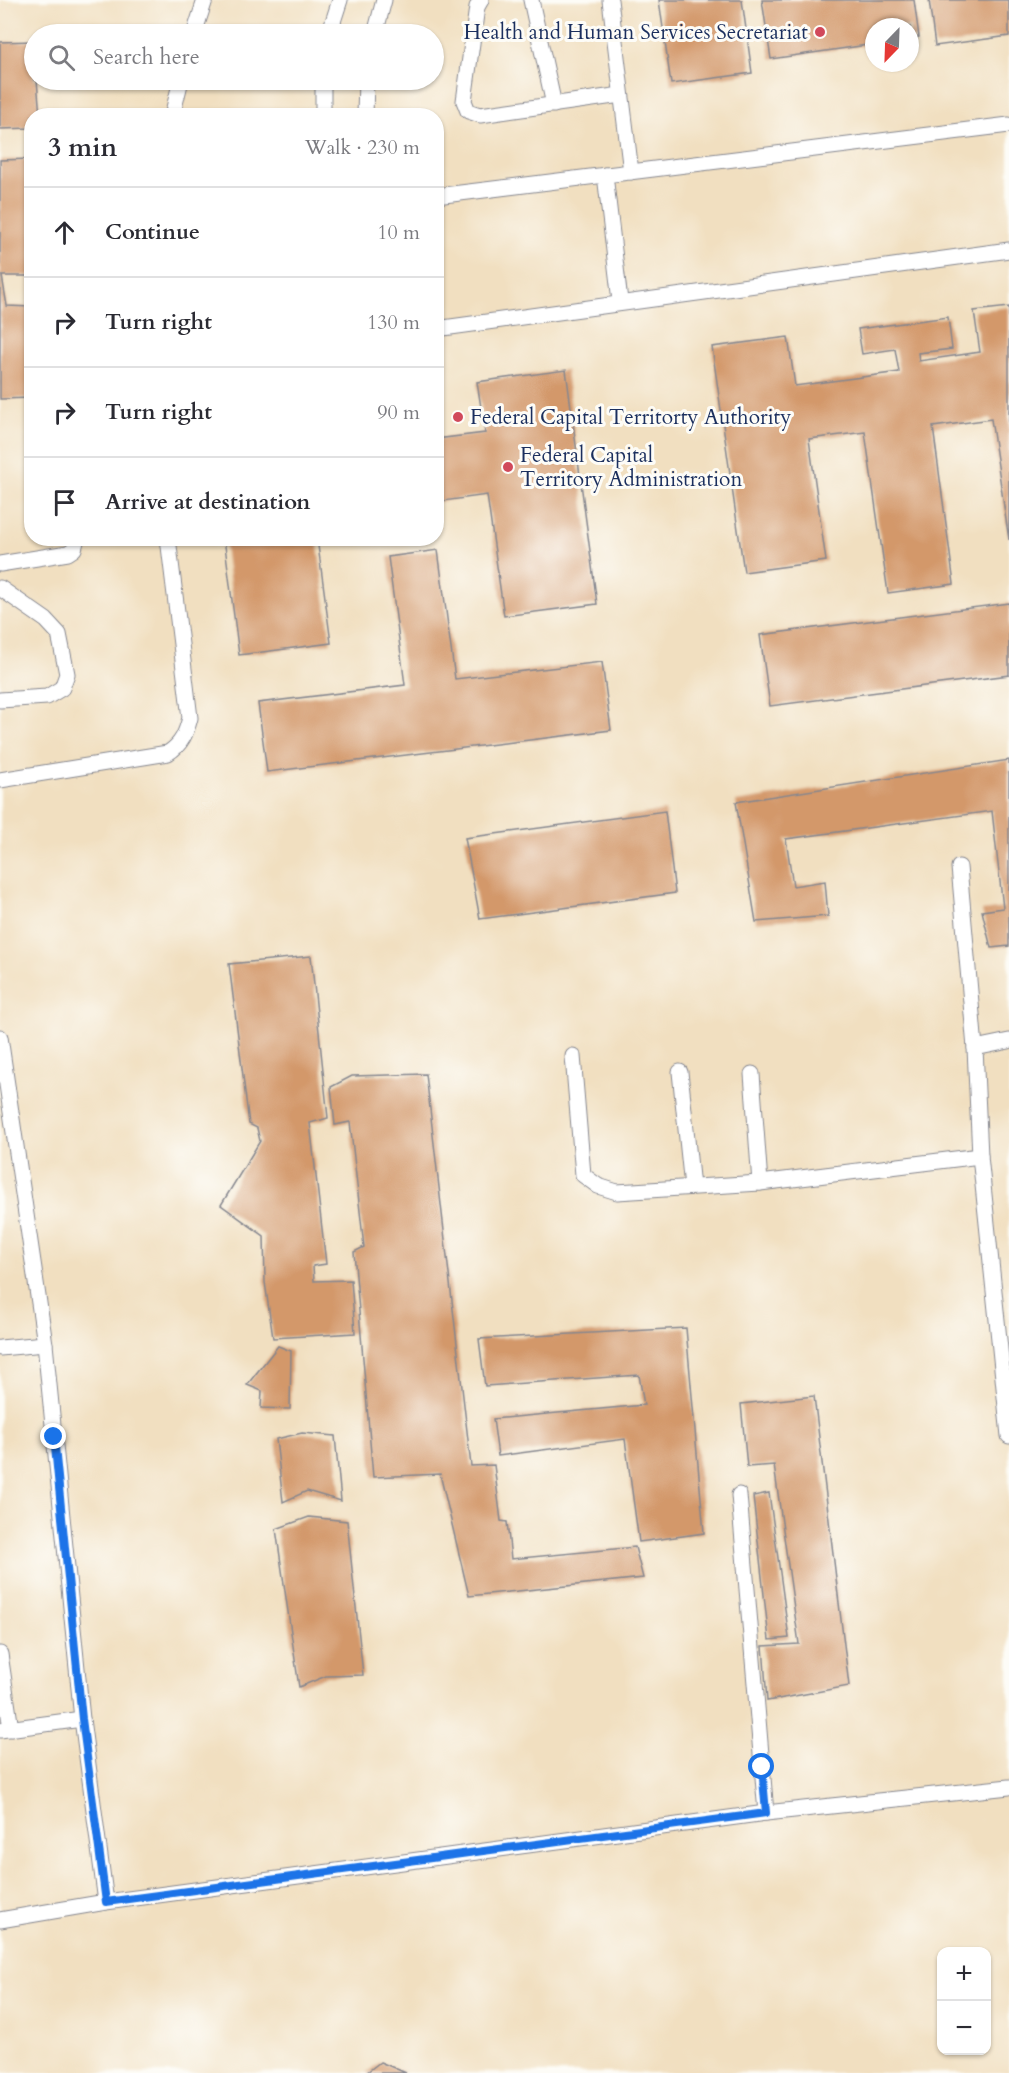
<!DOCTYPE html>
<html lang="en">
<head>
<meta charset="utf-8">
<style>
	:root { --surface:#fff; --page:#f7f7f7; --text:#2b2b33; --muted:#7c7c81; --line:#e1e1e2 }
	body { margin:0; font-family:Cardo,serif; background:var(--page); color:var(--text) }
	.controls { position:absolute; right:18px; bottom:18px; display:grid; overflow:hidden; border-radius:12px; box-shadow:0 2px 4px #0004 }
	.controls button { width:54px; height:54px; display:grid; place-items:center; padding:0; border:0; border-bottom:2px solid var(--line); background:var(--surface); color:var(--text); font:30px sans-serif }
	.compass { position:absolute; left:865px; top:18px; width:54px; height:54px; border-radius:50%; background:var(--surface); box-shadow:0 2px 4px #0004; rotate:203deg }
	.stop { position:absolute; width:18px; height:18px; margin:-14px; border:4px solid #1a73e8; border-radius:50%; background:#fff }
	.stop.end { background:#1a73e8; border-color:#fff; box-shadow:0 2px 6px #0008 }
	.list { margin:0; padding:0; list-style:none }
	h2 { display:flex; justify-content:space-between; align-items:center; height:78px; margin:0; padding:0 24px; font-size:26px }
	h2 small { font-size:20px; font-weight:400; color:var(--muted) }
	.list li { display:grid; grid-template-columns:39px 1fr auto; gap:18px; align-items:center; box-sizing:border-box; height:90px; padding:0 24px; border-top:2px solid var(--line) }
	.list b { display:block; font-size:22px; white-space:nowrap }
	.list em { font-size:20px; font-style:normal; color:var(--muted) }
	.icon { flex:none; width:33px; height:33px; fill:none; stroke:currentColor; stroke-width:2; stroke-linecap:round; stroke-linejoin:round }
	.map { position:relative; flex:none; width:1009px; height:2073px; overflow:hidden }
	.search { position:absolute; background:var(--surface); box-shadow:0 2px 4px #0004; left:24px; top:24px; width:420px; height:66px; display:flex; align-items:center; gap:15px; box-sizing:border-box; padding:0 21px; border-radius:33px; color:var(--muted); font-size:22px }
	.panel { position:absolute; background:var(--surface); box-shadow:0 2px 4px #0004; left:24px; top:108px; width:420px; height:438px; border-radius:24px }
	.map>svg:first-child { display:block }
	.building { fill:#d3986a }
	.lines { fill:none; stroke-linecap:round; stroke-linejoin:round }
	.lane-casing { stroke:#86878f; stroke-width:17 }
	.lane { stroke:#fff; stroke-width:15 }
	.route { stroke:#1a73e8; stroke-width:8 }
	.poi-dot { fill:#d1495b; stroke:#fdfcf7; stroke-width:2 }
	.labels { text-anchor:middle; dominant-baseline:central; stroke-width:6; stroke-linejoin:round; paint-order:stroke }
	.poi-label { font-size:21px; fill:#1b2f5e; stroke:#fdfcf7; text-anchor:start }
</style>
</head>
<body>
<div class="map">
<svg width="1009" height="2073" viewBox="0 0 1009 2073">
	<rect width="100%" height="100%" fill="#fdfcf7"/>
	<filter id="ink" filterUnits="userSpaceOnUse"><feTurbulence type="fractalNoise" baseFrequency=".0167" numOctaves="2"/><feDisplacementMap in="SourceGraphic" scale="12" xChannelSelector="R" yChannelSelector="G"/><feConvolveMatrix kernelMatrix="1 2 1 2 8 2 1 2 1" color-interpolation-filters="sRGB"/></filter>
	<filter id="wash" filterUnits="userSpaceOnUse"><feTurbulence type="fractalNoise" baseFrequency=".008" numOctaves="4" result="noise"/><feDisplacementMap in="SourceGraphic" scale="24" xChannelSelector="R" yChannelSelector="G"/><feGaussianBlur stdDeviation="1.35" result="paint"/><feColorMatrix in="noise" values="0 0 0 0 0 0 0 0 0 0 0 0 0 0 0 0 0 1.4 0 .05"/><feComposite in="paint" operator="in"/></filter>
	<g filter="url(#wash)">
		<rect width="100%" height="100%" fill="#f1dfc0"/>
		<g id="blocks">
			<g class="building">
				<path d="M659,0h83l10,73 -81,11z"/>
				<path d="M762,0h152l5,37 -9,2v-12h-36v17l-103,15z"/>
				<path d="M929,0h80v36l-74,10z"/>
				<path d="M34,41v39h3l3,36h-8v12l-32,1v-87z"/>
				<path d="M32,159v117h-30l5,30 25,1v91l-32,1v-239z"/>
				<path d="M1009,307v233l-18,-121 -58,8 21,157 -66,9 -23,-161 -56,7 17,122 -82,11 -32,-225 76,-10 7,49 104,-14 -4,-23 -33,5 -4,-25 90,-12 4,32 -34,4 1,8 61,-9 -6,-41z"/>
				<path d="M566,370l31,234 -93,12 -17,-121 -51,7v-63l49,-6 -8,-51z"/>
				<path d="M224,538h93l14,105 -92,12z"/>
				<path d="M438,550l17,129 147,-17 9,68 -344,42 -9,-69 147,-18 -17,-128z"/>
				<path d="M1009,603v72l-239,31 -10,-71z"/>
				<path d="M1009,760v186l-18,2 -9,-37 21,-3 -11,-97 -206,28 7,47 32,-5 3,35 -72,6 -20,-120z"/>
				<path d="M665,811l10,82 -195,26 -15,-81z"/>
				<path d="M311,956l17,162 -18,5 16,141 -13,2 1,15 37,-1 4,53 -82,5 -8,-56 -1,-46 -43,-31 39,-64 -3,-13 -8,-4 -20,-160z"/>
				<path d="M426,1074l45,392 23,-1 7,56 6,1 4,37 124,-12 8,31 -174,18 -29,-122 -67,3 -19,-225 10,-5 -14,-125 -15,3 -4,-38 21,-11z"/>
				<path d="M686,1328l18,205 -65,9 -14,-103 -127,17 -5,-37 151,-14 -5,-30 -154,11 -6,-47z"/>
				<path d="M278,1346l13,5 -1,58 -29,-1 1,-17 -15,-6z"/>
				<path d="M814,1396l35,290 -82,15 -4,-55 36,-2 -25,-179 -27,2 -6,-63z"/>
				<path d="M302,1433l33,3 6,65 -34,-10 -24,11 -7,-63z"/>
				<path d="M769,1493l20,145 -20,2 -16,-144z"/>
				<path d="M309,1517l38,4 16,154 -37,1 -27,11 -23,-158z"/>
				<path d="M380,2062l26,11h-40z"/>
			</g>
		</g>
	</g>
	<g filter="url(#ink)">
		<use href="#blocks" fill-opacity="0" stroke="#86878f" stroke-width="1.5"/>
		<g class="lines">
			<defs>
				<g id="lane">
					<path d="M481,0l-4,7 -13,94 4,10 12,4 141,-20"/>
					<path d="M531,0l23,105"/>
					<path d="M610,0l21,172"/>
					<path d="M194,34l11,-34"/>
					<path d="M329,34l11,-34"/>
					<path d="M375,34l9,-34"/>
					<path d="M323,80v36"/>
					<path d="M172,116l9,-36"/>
					<path d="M365,116l1,-36"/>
					<path d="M605,175l15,126"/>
					<path d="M436,196l573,-71"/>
					<path d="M436,329l573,-79"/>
					<path d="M0,564l68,-11 6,-4 3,-11"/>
					<path d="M0,588l46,32 13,14 8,40 -5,14 -15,9 -47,3"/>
					<path d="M0,780l168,-27c14,-9 18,-20 22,-35l-22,-180"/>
					<path d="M959,867l16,181 34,-7"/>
					<path d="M0,1037l45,307 37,375 24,183"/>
					<path d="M975,1048l5,108 29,280"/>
					<path d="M573,1056l10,119 15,11 19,6 143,-9 220,-27"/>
					<path d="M680,1072l12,115"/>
					<path d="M752,1074l8,109"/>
					<path d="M0,1348l45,-4"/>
					<path d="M739,1495l27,318"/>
					<path d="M0,1654l11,75"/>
					<path d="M0,1730l82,-11"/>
					<path d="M0,1920l106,-18 660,-89 243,-26"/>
				</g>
			</defs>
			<use href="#lane" class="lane-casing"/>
			<use href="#lane" class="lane"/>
		</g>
	</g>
	<g class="lines" filter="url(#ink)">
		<path class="route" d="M54,1437l28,282 24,183 660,-89 -4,-46"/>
	</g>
	<g class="poi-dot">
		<circle cx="820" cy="32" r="6"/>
		<circle cx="458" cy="417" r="6"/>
		<circle cx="508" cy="467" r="6"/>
	</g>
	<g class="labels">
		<g class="poi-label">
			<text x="808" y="32" text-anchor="end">Health and Human Services Secretariat</text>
			<text x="470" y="417">Federal Capital Territorty Authority</text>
			<text x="520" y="455">Federal Capital<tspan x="520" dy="24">Territory Administration</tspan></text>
		</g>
	</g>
</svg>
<div class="controls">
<button>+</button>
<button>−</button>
</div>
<svg class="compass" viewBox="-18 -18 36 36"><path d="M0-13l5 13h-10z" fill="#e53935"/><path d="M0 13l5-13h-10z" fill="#7c7c81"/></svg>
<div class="stop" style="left:762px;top:1767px"></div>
<div class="stop end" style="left:54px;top:1437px"></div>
<div class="search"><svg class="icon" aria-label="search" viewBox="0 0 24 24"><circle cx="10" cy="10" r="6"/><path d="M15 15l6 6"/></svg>Search here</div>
<section class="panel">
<h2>3 min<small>Walk · 230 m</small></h2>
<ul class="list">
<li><svg class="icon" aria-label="ahead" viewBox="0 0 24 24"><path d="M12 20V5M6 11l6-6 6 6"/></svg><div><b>Continue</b></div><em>10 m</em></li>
<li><svg class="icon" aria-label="right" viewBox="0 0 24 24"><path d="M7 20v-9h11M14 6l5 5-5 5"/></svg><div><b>Turn right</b></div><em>130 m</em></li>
<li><svg class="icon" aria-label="right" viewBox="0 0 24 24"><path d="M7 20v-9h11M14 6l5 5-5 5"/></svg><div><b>Turn right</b></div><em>90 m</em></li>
<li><svg class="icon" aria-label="arrive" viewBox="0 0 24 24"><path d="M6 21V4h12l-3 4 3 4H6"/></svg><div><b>Arrive at destination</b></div></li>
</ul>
</section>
</div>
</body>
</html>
